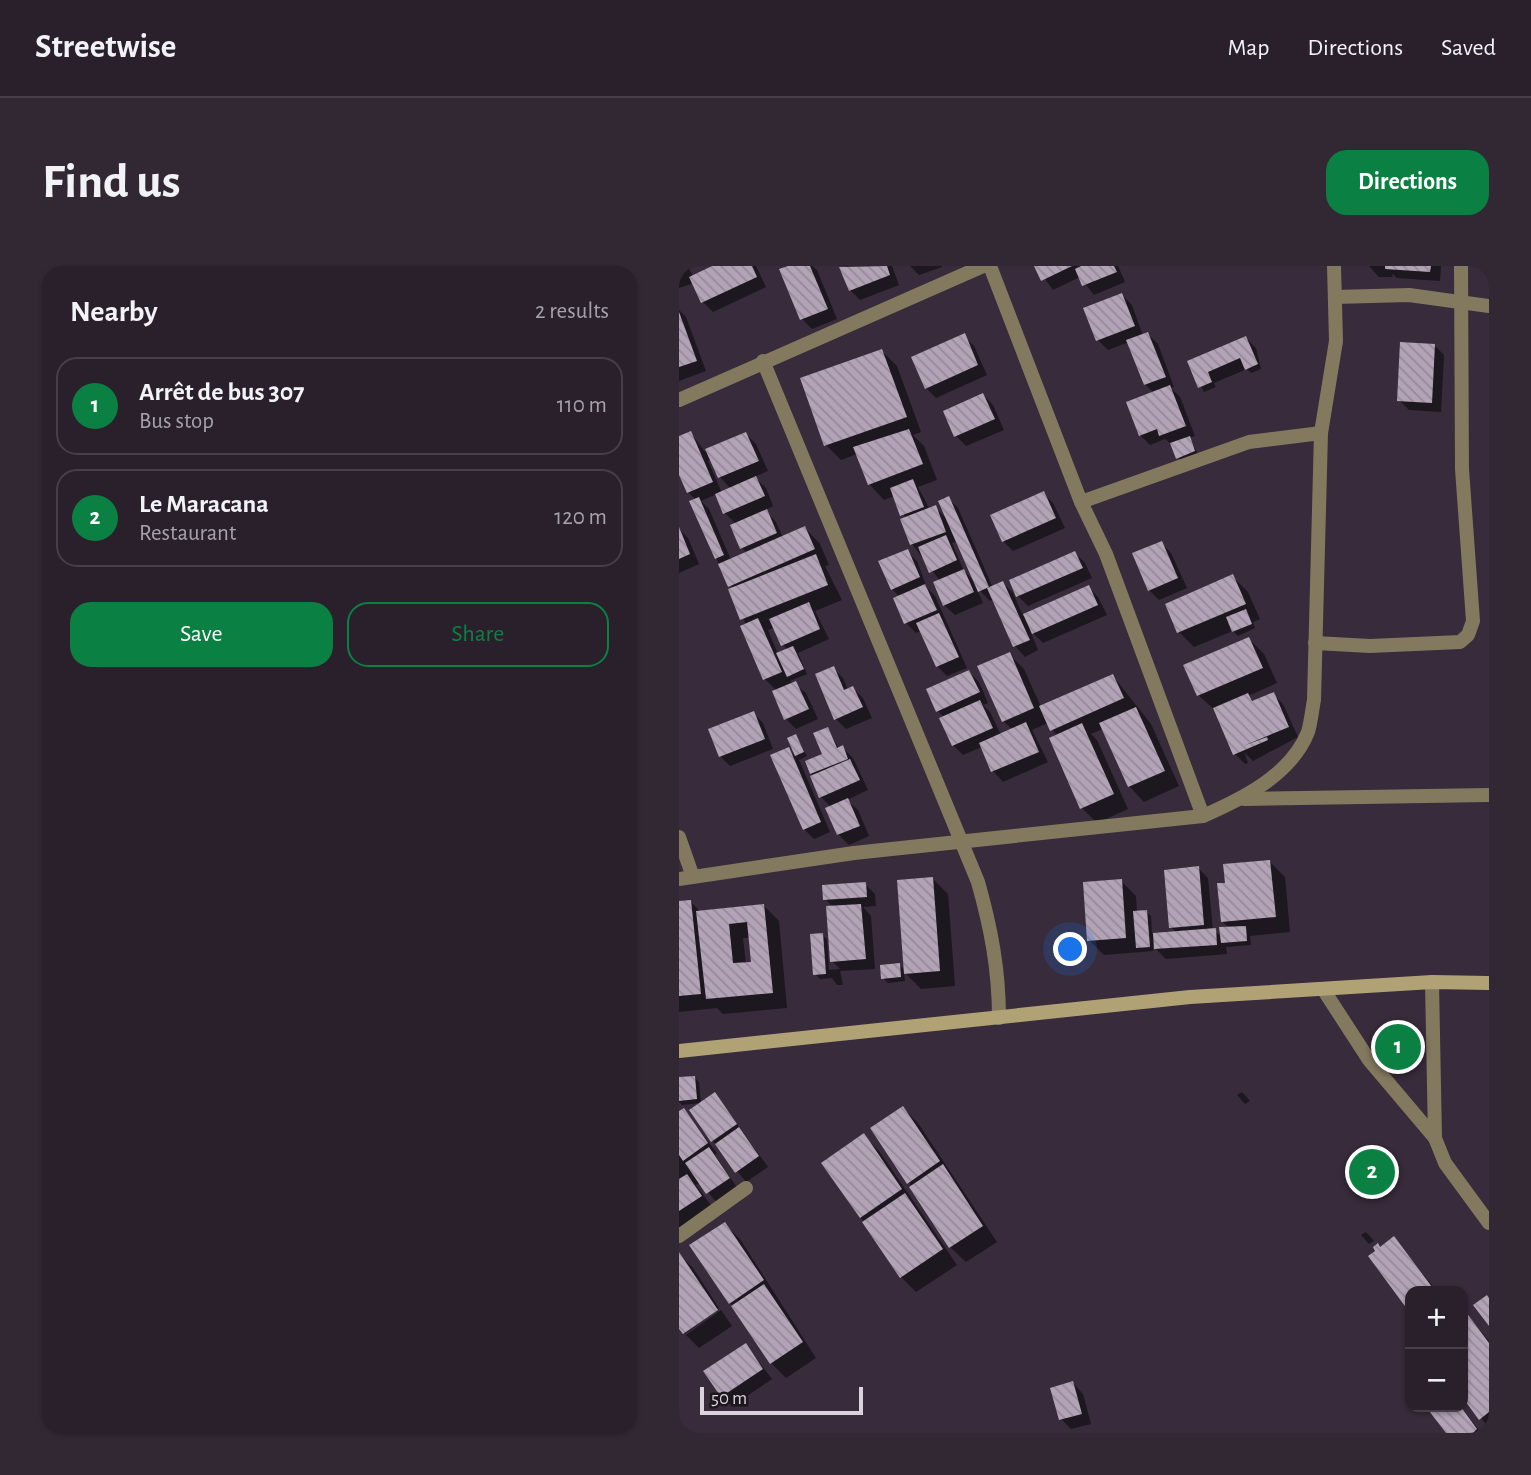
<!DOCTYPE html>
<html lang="en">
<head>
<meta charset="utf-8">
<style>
	:root { --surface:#2a202c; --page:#322834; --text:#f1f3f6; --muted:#a5a3a9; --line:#463e48; --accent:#0b8043 }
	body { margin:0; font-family:"Alegreya Sans",sans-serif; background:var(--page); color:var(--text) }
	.controls { position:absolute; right:21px; bottom:21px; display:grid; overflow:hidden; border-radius:14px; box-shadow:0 2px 5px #0004 }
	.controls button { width:63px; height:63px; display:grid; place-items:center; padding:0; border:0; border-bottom:2px solid var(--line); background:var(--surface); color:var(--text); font:35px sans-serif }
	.scale { position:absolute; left:21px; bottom:18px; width:163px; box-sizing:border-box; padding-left:7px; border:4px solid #dad2dc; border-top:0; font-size:19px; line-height:24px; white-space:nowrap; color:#dad2dc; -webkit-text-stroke:5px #1c161d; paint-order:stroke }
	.you { position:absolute; left:392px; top:684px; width:24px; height:24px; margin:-18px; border:5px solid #fff; border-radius:50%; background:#1a73e8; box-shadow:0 0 0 10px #1a73e833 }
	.badge { display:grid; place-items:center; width:46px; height:46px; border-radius:50%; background:var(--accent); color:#fff; font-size:23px; font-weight:700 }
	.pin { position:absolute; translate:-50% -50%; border:4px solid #fff; box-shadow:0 2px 7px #0006 }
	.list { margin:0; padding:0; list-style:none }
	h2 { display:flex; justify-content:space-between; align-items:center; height:91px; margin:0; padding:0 28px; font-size:30px }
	h2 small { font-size:23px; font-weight:400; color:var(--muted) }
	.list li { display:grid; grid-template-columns:46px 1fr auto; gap:21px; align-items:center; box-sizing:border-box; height:98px; margin:0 14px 14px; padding:0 14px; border:2px solid var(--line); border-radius:21px }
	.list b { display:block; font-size:26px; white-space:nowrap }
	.list p { margin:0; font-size:23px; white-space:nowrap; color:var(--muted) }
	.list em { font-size:23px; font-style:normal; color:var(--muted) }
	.actions { display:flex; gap:14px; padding:21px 28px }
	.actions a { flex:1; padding:16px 0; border:2px solid var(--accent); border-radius:21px; text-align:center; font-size:24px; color:var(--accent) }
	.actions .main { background:var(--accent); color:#fff }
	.map { position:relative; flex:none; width:810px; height:1167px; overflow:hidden; border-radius:21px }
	header { display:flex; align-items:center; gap:42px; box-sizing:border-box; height:98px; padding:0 35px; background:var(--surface); border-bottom:2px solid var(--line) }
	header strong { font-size:33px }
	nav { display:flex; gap:38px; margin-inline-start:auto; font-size:24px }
	.intro { display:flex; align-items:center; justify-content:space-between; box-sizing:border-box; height:168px; padding:0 42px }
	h1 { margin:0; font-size:49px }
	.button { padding:18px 32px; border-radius:21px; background:var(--accent); color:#fff; font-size:24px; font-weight:700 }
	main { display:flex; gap:42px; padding:0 42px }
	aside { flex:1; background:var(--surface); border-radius:21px; box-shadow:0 2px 5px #0004 }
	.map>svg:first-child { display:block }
	.shadow { fill:#0007; fill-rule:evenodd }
	.building { fill:url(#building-back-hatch); fill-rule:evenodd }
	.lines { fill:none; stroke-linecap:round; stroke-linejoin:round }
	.minor { stroke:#83795e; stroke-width:14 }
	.secondary { stroke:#b1a276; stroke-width:14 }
</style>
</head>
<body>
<header>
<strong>Streetwise</strong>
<nav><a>Map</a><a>Directions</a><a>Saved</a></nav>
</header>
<div class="intro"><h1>Find us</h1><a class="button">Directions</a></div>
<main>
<aside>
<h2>Nearby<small>2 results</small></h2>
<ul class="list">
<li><span class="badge">1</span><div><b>Arrêt de bus 307</b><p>Bus stop</p></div><em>110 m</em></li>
<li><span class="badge">2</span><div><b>Le Maracana</b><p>Restaurant</p></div><em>120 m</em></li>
</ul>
<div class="actions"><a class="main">Save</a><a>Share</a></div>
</aside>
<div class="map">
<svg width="810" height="1167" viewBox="0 0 810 1167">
	<defs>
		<pattern id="building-back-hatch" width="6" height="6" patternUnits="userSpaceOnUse" patternTransform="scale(1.75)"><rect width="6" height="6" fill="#b2a3b6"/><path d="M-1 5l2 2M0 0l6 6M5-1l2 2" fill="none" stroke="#968a99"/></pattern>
	</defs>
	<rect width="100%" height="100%" fill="#382b3b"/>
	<g class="shadow">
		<path d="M0,0h9l5,11 19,-11h44l10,21 -53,25 -10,-10 -9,-19 -15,5z"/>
		<path d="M114,0h19l5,4 20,49 -25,10 -10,-10 -21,-49z"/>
		<path d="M167,0h46l7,19 -39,15 -10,-10 -9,-22z"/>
		<path d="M231,0h32v1l-23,8z"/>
		<path d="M357,0h82l7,16 -31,13 -14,-18 -27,13z"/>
		<path d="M690,0h72l-1,15 -43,-3 -4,-4 -1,3h-13z"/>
		<path d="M443,29l10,10 11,31 5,-2 10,10 16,43 -3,1 9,9 15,39 -6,2 10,18 -17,7 -10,-18 -7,-6 -15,6 -10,-10 14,-42 -9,-9 -16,-42 -21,8 -10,-10z"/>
		<path d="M0,44l7,7 20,54 -27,10z"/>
		<path d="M285,70l10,10 13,29 -51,23 -10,-10z"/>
		<path d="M567,72l10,10 5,21 -10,4 -4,-4 -33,14 2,4 -12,5 -15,-30z"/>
		<path d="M755,79l10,10 -3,57 -32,-2 -10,-10z"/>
		<path d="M203,85l15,15 24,66 -8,3 11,11 13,34 -19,7 12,23 5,-3 13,13v-22l10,10 35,80 10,-5 10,10 10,23 65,-29 10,10 9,18 -64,28 -13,-13 8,20 -13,7 -10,-11 -21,-47 -4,2 -14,-14 7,16 -28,12 -11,-10 -4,-24 -28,-37 -6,-25 -12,-23 -10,4 -15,-16 -12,-30 -16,6 -15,-15zM279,275l19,43 -13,-13 -12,-28z"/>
		<path d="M304,129l10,10 11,25 -38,16 -10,-10z"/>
		<path d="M12,167l14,19 41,-18 10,10 12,27 -14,6 12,11 7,18 -8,4 11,12 7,16 22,-10 15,16 9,21 -4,1 17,34 -27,11 14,28 -31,14 9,21 -17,7 16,12 12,26 -22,10 -10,-10 -9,-28 -12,-12 -32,-90 -17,-31 -20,-58 -8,-8 -9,-21v-33zM33,193l8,18 11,12 -9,4 -14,-32zM38,228l8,19 11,11 6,24 5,5 -16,7 -22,-51 -8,-8zM94,362l14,22 -9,4 -10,-24z"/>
		<path d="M364,227l10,10 12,25 -52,23 -10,-10z"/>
		<path d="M0,263l9,9 11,26 -20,9z"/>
		<path d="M482,277l10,10 16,35 -28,12 -10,-10z"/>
		<path d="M228,285l10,10 10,27 8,8 32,72 -20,8 -10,-10 -16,-35 -5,2 -10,-10 -6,-26 -8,-8z"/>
		<path d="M396,287l10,10 7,15 -64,28 -10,-10z"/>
		<path d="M554,311l15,15 12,27 -7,3 2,6 -17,8 -5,-5 -39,16 -15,-15z"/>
		<path d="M570,373l15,15 13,29 -29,13 6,6 19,-8 10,10 15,33 -45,24 -9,-9 4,11 -3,1 -10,-10 -20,-44 -17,-15z"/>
		<path d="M330,388l15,15 17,38 72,-31 38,48 28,62 -35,16 -15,-16 -26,-57 -12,5 6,6 31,69 -31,14 -15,-15 -25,-72 -9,-13 -16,7 16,32 -45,20 -10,-11 -11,-24 -19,8 -10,-10 -9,-28 -7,-7 32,-38 10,10 9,21 -5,2 7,7 11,23 12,-5 -10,-9z"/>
		<path d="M154,402l10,10 5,12 5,-2 10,10 9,20 -26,11 -10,-10z"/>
		<path d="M74,447l10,10 10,26 -43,17 -10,-10z"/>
		<path d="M149,463l11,20 3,-2 11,11 15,32 -21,10 11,10 11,26 -20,9 -11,-11 -11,-25 4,-2 -10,-10 -14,-35 18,-8z"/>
		<path d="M116,470l12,20 -8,4 31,72 -16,7 -10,-10 -16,-80 9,9 -8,-20z"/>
		<path d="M591,596l15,15 5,55 -40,4 1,9 -25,2 1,7 -61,5 -13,-13v5l-49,4 -15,-15 32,-59 15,15 1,16h9l5,4 1,18 25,-1 -6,-6 27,-59 10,10 5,52 9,7 7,-9 -7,-7 4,-37z"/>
		<path d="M254,613l15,15 7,92 -34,3 -17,-17 1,9 -17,2 -5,-5 16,-13 7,6z"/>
		<path d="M186,618l10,10 1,12 -13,1 8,9 4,53 -35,2 3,14h-6l-5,-7 -12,1 -5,-5 7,-39 5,4 2,31 11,-1 -8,-8 1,-54 -8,-8z"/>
		<path d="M12,636l10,10 63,-6 15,15 8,87 -64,6 -6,-6 -38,4v-109zM64,672h8l2,25 -7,1z"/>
		<path d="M15,811l5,5 2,21 -19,2 -3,-3v-23z"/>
		<path d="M563,826l8,9 -5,3 -8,-9z"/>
		<path d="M36,828l53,73 -22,15 -33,-41z"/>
		<path d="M224,842l15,15 79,119 -31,20 -16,-15 -41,-65z"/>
		<path d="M4,844l34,43 -2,2 23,34 -21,14 -17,-21 -4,3 20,27 -37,25v-124z"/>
		<path d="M185,870l15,15 78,114 -41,27 -15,-15 -77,-114z"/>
		<path d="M45,958l16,15 76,119 -30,20 -15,-15 -41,-60z"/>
		<path d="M687,966l8,9 -5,3 -8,-9z"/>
		<path d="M715,973l43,52h-27v19l-39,-54 7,-10 3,3z"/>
		<path d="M0,988l14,14 26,40 -34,26 -6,-8z"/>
		<path d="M42,1044l11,16 -33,22 -13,-13z"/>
		<path d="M784,1044l26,31v87l-26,-33z"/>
		<path d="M67,1079l26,34 -40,27 -10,-10z"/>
		<path d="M394,1117l10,11 8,30 -20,5 -10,-10z"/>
		<path d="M750,1141h32l20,26h-33z"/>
	</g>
	<g class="building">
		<path d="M33,0h40l5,11 -56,26 -12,-26z"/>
		<path d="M109,0h22l18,43 -28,11 -21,-51z"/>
		<path d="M208,0l3,9 -41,16 -10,-24z"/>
		<path d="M355,0h38l-31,15z"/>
		<path d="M402,0h33l3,6 -35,14 -7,-17z"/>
		<path d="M706,0h46l-1,6 -45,-3z"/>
		<path d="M443,27l13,33 -39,15 -13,-33z"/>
		<path d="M0,46l18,49 -18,6z"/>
		<path d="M469,66l18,45 -22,8 -18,-45z"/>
		<path d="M286,67l13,32 -53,24 -14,-32z"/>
		<path d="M567,70l12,28 -13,6 -5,-12 -32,14 4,10 -14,6 -11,-27z"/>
		<path d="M721,76l35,2 -3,59 -35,-2z"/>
		<path d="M203,83l25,68 -83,29 -24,-68z"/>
		<path d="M491,119l16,41 -27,10 -2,-7 -18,7 -13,-34z"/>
		<path d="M304,127l12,26 -41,18 -11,-26z"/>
		<path d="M230,163l14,35 -55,21 -15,-38z"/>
		<path d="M12,165l22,51 -26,11 -8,-18v-39z"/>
		<path d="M67,166l13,29 -41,17 -13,-29z"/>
		<path d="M511,170l5,15 -19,8 -6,-16z"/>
		<path d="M77,210l9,20 -42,18 -8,-20z"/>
		<path d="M234,213l11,28 -24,9 -10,-28z"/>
		<path d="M365,225l12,27 -54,24 -12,-27z"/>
		<path d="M270,230l40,91 -11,5 -40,-91z"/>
		<path d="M20,231l25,58 -9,4 -26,-58z"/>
		<path d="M257,239l10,27 -36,13 -10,-26z"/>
		<path d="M88,243l10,24 -37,16 -10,-24z"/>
		<path d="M126,260l10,23 -87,38 -10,-23z"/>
		<path d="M0,261l11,27 -11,5z"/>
		<path d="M267,269l11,25 -28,13 -11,-26z"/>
		<path d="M483,275l16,37 -30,13 -16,-38z"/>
		<path d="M229,283l12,28 -29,13 -13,-29z"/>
		<path d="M396,285l8,17 -67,29 -7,-17z"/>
		<path d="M137,288l12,31 -88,35 -12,-31z"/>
		<path d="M285,303l10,23 -31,14 -10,-24z"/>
		<path d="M554,308l13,30 -69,29 -12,-29z"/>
		<path d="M324,315l27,59 -17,7 -26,-59z"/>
		<path d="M246,318l12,26 -33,14 -11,-26z"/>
		<path d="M410,319l9,20 -66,29 -9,-20z"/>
		<path d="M130,336l11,27 -39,17 -12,-27z"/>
		<path d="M567,343l6,15 -20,8 -6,-15z"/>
		<path d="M260,347l20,44 -23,10 -20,-44z"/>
		<path d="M79,352l24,54 -19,8 -23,-54z"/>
		<path d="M570,371l14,31 -66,28 -14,-31z"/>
		<path d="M114,380l11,23 -17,8 -11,-24z"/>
		<path d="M331,386l24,56 -32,14 -25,-56z"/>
		<path d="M155,400l10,24 9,-4 10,21 -29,13 -19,-46z"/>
		<path d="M290,404l11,22 -44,20 -10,-23z"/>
		<path d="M434,408l11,24 -74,33 -11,-25z"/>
		<path d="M117,415l13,28 -25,11 -12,-29z"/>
		<path d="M595,426l15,35 -46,19 24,-9 1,3 -35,15 -20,-47 35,-15 4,8z"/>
		<path d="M301,434l13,28 -41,18 -13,-28z"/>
		<path d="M457,441l29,64 -37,16 -29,-64z"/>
		<path d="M75,445l11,28 -46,18 -11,-28z"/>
		<path d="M347,456l13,30 -48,20 -12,-29z"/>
		<path d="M403,457l32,71 -34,15 -31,-71z"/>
		<path d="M149,461l9,21 6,-3 5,14 -38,15 -5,-13 17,-7 -9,-21z"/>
		<path d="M117,468l8,18 -9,4 -8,-18z"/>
		<path d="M110,481l32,75 -18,8 -33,-75z"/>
		<path d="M171,493l10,21 -41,18 -9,-22z"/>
		<path d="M169,532l12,28 -23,9 -12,-27z"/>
		<path d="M591,594l6,57 -55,5 -4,-39h8l-2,-19z"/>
		<path d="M520,600l5,59 -35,3 -5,-58z"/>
		<path d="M254,611l7,94 -36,3 -7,-94z"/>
		<path d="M443,613l4,59 -39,3 -4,-59z"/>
		<path d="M187,616l1,15 -44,3 -1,-15z"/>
		<path d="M12,634l10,94 -22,2v-95z"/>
		<path d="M85,638l9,89 -67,6 -10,-88zM68,656l4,40 -18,1 -4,-39z"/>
		<path d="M182,638l5,55 -36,3 -4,-56z"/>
		<path d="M468,644l3,37 -14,1 -3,-37z"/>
		<path d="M567,660l1,15 -26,2 -2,-16z"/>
		<path d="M537,662l1,17 -63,4 -1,-16z"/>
		<path d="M144,667l3,41 -13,1 -3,-41z"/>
		<path d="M221,697l1,14 -20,2 -1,-14z"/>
		<path d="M16,810l2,23 -18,2v-24z"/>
		<path d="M36,826l22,32 -26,18 -22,-32z"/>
		<path d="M224,840l37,55 -33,23 -37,-56z"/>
		<path d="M5,842l24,35 -25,18 -4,-6v-44z"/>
		<path d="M60,861l20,29 -24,17 -20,-29z"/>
		<path d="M185,867l38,56 -42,29 -39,-55z"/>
		<path d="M30,881l21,31 -24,16 -21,-31z"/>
		<path d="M264,898l40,62 -34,22 -40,-61z"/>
		<path d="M8,908l15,22 -23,15v-32z"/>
		<path d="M226,927l38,56 -43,29 -38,-56z"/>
		<path d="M46,956l39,58 -35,24 -40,-59z"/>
		<path d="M715,970l41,55h-25v22l-42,-57 7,-5 -2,-4 5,-4 2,4z"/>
		<path d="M0,986l39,58 -35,24 -4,-5z"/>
		<path d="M85,1018l39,58 -33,22 -39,-58z"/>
		<path d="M808,1029l2,3v28l-16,-21z"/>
		<path d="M784,1042l26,35v69l-10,8 -16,-22z"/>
		<path d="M67,1077l17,26 -42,28 -18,-26z"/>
		<path d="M394,1115l9,33 -23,6 -9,-32z"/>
		<path d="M747,1141h35l16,22 -4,4h-27z"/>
	</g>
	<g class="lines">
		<g class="minor">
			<path d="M311,0l91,236 25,52 97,262"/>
			<path d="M656,31l74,-2 80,11"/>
			<path d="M84,95l215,521c13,46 21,88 21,136"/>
			<path d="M0,134l304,-134"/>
			<path d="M402,236l168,-60 72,-9"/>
			<path d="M636,377l55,3 90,-4 8,-7 5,-14 -11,-152 -1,-203"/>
			<path d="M565,533l245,-4"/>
			<path d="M0,571l14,40"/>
			<path d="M0,613l175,-26 349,-37c39,-17 88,-41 105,-84 3,-10 4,-22 6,-32l7,-267 15,-92 -2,-75"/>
			<path d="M753,716l3,156 10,25 44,60"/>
			<path d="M644,723l46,71 66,78"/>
			<path d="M0,970l67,-48"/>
		</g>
		<path class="secondary" d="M0,785l511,-54 242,-15 57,1"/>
	</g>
</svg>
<div class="controls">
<button>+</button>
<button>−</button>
</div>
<div class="scale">50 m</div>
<div class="you"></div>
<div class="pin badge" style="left:719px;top:781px">1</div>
<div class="pin badge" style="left:693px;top:906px">2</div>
</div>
</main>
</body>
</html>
